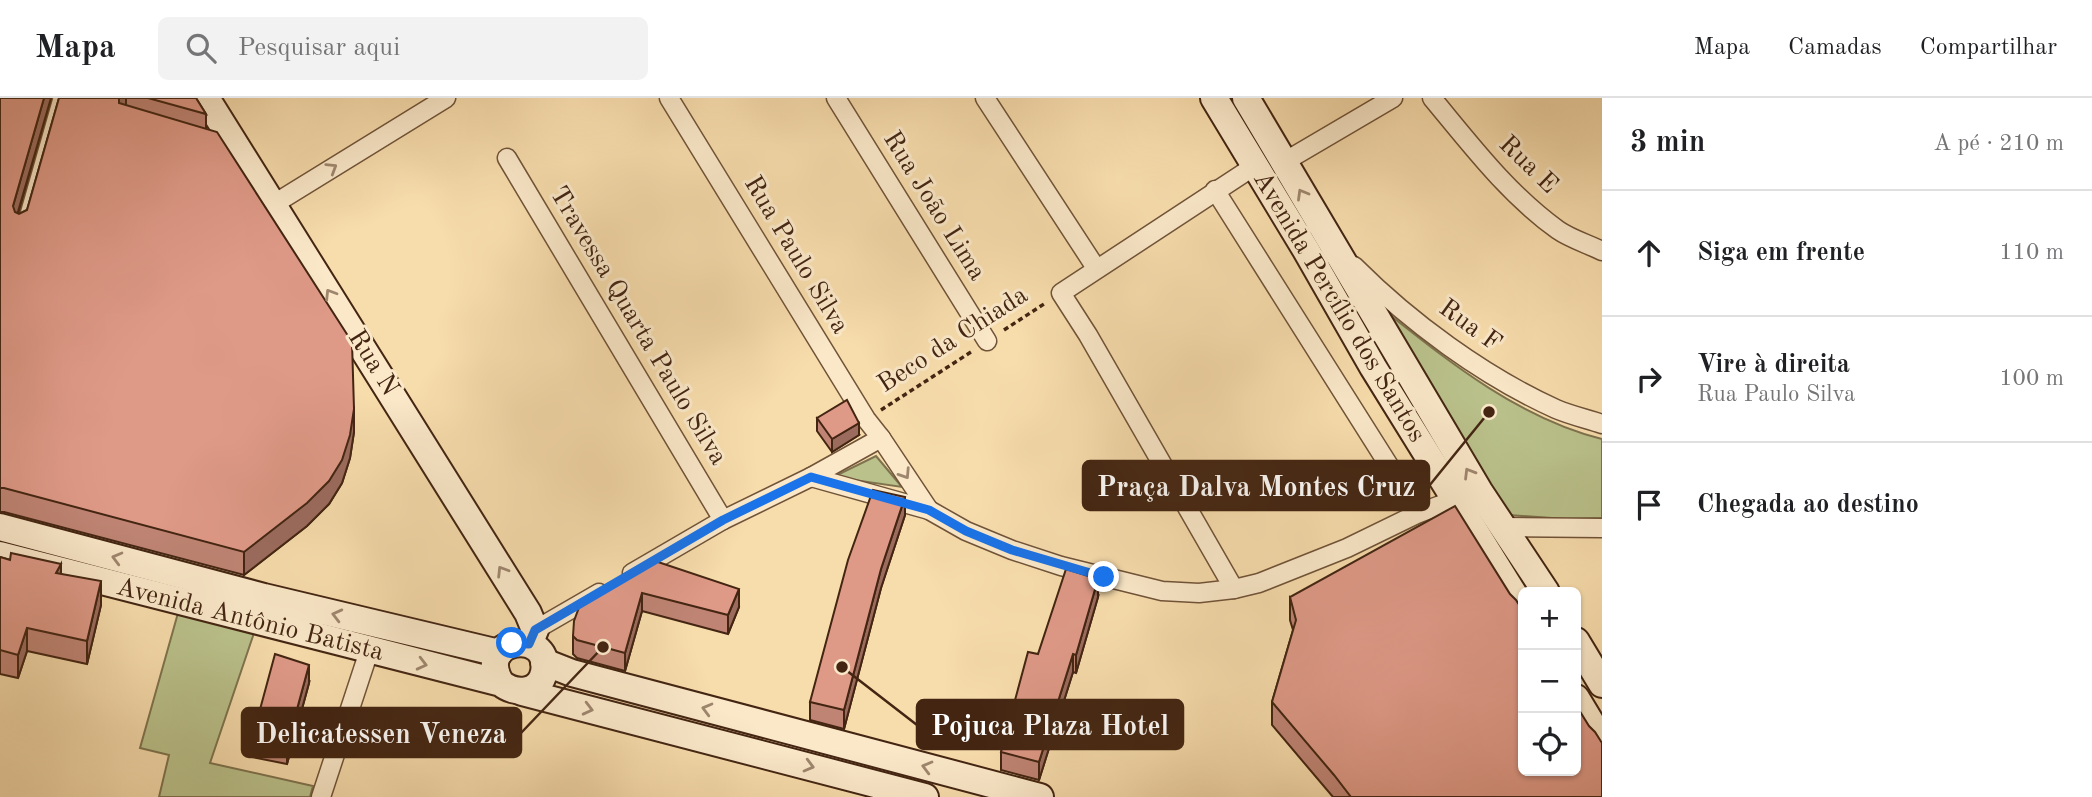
<!DOCTYPE html>
<html lang="pt">
<head>
<meta charset="utf-8">
<style>
	:root { --surface:#fff; --page:#f2f2f2; --text:#202124; --muted:#757577; --line:#e0e0e0 }
	body { margin:0; font-family:"Old Standard TT",serif; background:var(--page); color:var(--text) }
	.controls { position:absolute; right:21px; bottom:21px; display:grid; overflow:hidden; border-radius:10px; box-shadow:0 2px 5px #0004 }
	.controls button { width:63px; height:63px; display:grid; place-items:center; padding:0; border:0; border-bottom:2px solid var(--line); background:var(--surface); color:var(--text); font:35px sans-serif }
	.stop { position:absolute; width:21px; height:21px; margin:-16px; border:5px solid #1a73e8; border-radius:50%; background:#fff }
	.stop.end { background:#1a73e8; border-color:#fff; box-shadow:0 2px 7px #0008 }
	.list { margin:0; padding:0; list-style:none }
	h2 { display:flex; justify-content:space-between; align-items:center; height:91px; margin:0; padding:0 28px; font-size:30px }
	h2 small { font-size:23px; font-weight:400; color:var(--muted) }
	.list li { display:grid; grid-template-columns:46px 1fr auto; gap:21px; align-items:center; box-sizing:border-box; height:126px; padding:0 28px; border-top:2px solid var(--line) }
	.list b { display:block; font-size:26px; white-space:nowrap }
	.list p { margin:0; font-size:23px; white-space:nowrap; color:var(--muted) }
	.list em { font-size:23px; font-style:normal; color:var(--muted) }
	.icon { flex:none; width:38px; height:38px; fill:none; stroke:currentColor; stroke-width:2; stroke-linecap:round; stroke-linejoin:round }
	.map { position:relative; flex:none; width:1602px; height:699px; overflow:hidden }
	header { display:flex; align-items:center; gap:42px; box-sizing:border-box; height:98px; padding:0 35px; background:var(--surface); border-bottom:2px solid var(--line) }
	header strong { font-size:33px }
	nav { display:flex; gap:38px; margin-inline-start:auto; font-size:24px }
	.search { width:490px; height:63px; background:var(--page); display:flex; align-items:center; gap:18px; box-sizing:border-box; padding:0 24px; border-radius:10px; color:var(--muted); font-size:26px }
	main { display:flex }
	aside { flex:1; background:var(--surface) }
	.map>svg:first-child { display:block }
	.green { fill:#bac18b; stroke:#7e734e; stroke-width:2 }
	.lines { fill:none; stroke-linecap:round; stroke-linejoin:round }
	.lane-casing { stroke:#705338; stroke-width:12 }
	.street-casing { stroke:#705338; stroke-width:21 }
	.secondary-casing { stroke:#432512; stroke-width:30 }
	.path { stroke:#432512; stroke-width:3.5; stroke-dasharray:5 3.5; stroke-linecap:butt }
	.lane { stroke:#fae8c9; stroke-width:9 }
	.street { stroke:#fae8c9; stroke-width:18 }
	.secondary { stroke:#fae8c9; stroke-width:26 }
	.wall { fill:#bf8474; stroke:#432512; stroke-width:2 }
	.shaded-wall { fill:#9b6b5e; stroke:#432512; stroke-width:2 }
	.building { fill:#de9987; stroke:#432512; stroke-width:2 }
	.oneway { stroke:#9e866e }
	.route { stroke:#1a73e8; stroke-width:9 }
	.labels { text-anchor:middle; dominant-baseline:central; stroke-width:6; stroke-linejoin:round; paint-order:stroke }
	.street-label { font-size:26px; fill:#432512; stroke:#fae8c9 }
	.leader { fill:none; stroke:#432512; stroke-width:2.5 }
	.callout-dot { fill:#432512; stroke:#fae8c9; stroke-width:2.5 }
	.callout { fill:#432512; stroke:#432512; stroke-width:2.5 }
	.callout-label { font-size:28px; text-anchor:middle; font-weight:bold; fill:#fff }
</style>
</head>
<body>
<header>
<strong>Mapa</strong>
<div class="search"><svg class="icon" aria-label="search" viewBox="0 0 24 24"><circle cx="10" cy="10" r="6"/><path d="M15 15l6 6"/></svg>Pesquisar aqui</div>
<nav><a>Mapa</a><a>Camadas</a><a>Compartilhar</a></nav>
</header>
<main>
<div class="map">
<svg width="1602" height="699" viewBox="0 0 1602 699">
	<rect width="100%" height="100%" fill="#f7dcac"/>
	<filter id="stains"><feTurbulence type="fractalNoise" baseFrequency=".00286" numOctaves="4"/><feColorMatrix values="0 0 0 0 .2 0 0 0 0 .09 0 0 0 0 .02 0 0 0 .5 -.17"/></filter>
	<radialGradient id="worn" r=".72"><stop offset=".6" stop-color="#630" stop-opacity="0"/><stop offset="1" stop-color="#630" stop-opacity=".3"/></radialGradient>
	<g class="green">
		<path d="M1381,210c67,53 137,110 221,131v79l-36,1 -57,-4z"/>
		<path d="M876,358l26,31 -69,-10z"/>
		<path d="M178,515l76,20 -44,130 103,23 -3,11h-151l10,-42 -29,-7z"/>
	</g>
	<g class="lines">
		<defs>
			<path id="lane" d="M23,123l35,-123"/>
			<g id="street">
				<path d="M669,0l197,321 15,19 48,72"/>
				<path d="M836,0l151,243"/>
				<path d="M985,0l111,170"/>
				<path d="M1432,0c39,47 76,96 126,132 13,9 30,14 44,21"/>
				<path d="M507,60l216,362"/>
				<path d="M1284,64l109,-64"/>
				<path d="M1215,92l204,323"/>
				<path d="M274,106l172,-106"/>
				<path d="M1354,168c56,56 129,110 202,143 14,6 31,10 46,15"/>
				<path d="M811,379l118,33 37,21 46,19 49,16 101,25 37,2 35,-4 25,-6 88,-35 72,-35 35,-13"/>
				<path d="M1505,429l97,1"/>
				<path d="M632,475l91,-53 88,-43 70,-39"/>
				<path d="M1234,491l-146,-254 -27,-42 195,-128"/>
				<path d="M535,532l64,-37"/>
				<path d="M321,699l48,-146"/>
			</g>
			<g id="secondary">
				<path d="M206,0l322,515 7,17 -6,14"/>
				<path d="M1214,0l92,152 67,117 150,242"/>
				<path d="M1246,0l233,393 67,101"/>
				<path d="M0,429l264,70 235,56"/>
				<path d="M0,457l501,128c14,12 39,11 43,-11 8,-45 -71,-34 -43,11"/>
				<path d="M1576,543l26,43"/>
				<path d="M544,564l28,11 468,124"/>
				<path d="M522,594l403,105"/>
				<path d="M1576,600l26,43"/>
			</g>
		</defs>
		<use href="#lane" class="lane-casing"/>
		<use href="#street" class="street-casing"/>
		<use href="#secondary" class="secondary-casing"/>
		<g class="path">
			<path d="M1004,232l40,-26"/>
			<path d="M881,312l90,-58"/>
		</g>
		<use href="#lane" class="lane"/>
		<use href="#street" class="street"/>
		<use href="#secondary" class="secondary"/>
	</g>
	<g class="wall">
		<path d="M0,0h51l-33,116h1l8,-4 32,-112h137l10,16v15l148,303 -4,26 -8,25 -13,21 -22,22 -63,49 -240,-63h-4z"/>
		<path d="M817,320l42,17 -27,17 -15,-21z"/>
		<path d="M905,417l-24,73 -37,141 -34,-9v-18z"/>
		<path d="M0,459l61,17 40,31 -14,59 -60,-13 -9,27 -18,-4z"/>
		<path d="M652,462l87,47 -11,27 -86,-23 -17,60 -48,-13 -4,-4v-18z"/>
		<path d="M1098,499l-22,76 -3,-1 -34,108 -38,-10v-18l37,-98z"/>
		<path d="M1290,499l312,200h-269l-61,-72v-23l21,-72 -3,-10z"/>
		<path d="M309,585l-22,81 -35,-7v-18z"/>
	</g>
	<g class="shaded-wall">
		<path d="M44,0h7l-38,131v-23z"/>
		<path d="M119,0h7v17l-7,3z"/>
		<path d="M354,311v23l-4,26 -8,25 -13,21 -22,22 -63,49v-23z"/>
		<path d="M859,325v12l-27,17v-13z"/>
		<path d="M905,399v18l-24,73 -37,141v-19l37,-141z"/>
		<path d="M61,466v23l-5,-14z"/>
		<path d="M1098,481v18l-22,76v-18z"/>
		<path d="M101,483v24l-14,59v-23z"/>
		<path d="M739,491v18l-11,27v-19z"/>
		<path d="M642,495v18l-17,60v-18z"/>
		<path d="M27,530v23l-9,27v-23z"/>
		<path d="M1073,556v18l-34,108v-18z"/>
		<path d="M309,567v18l-22,81v-18z"/>
	</g>
	<g class="building">
		<path d="M0,0h44l-31,108 2,6 4,2 8,-4 32,-112h60v5l98,29 135,210 2,67 -4,26 -8,25 -13,21 -22,22 -63,49 -240,-64h-4z"/>
		<path d="M148,0h48l10,16z"/>
		<path d="M847,302l12,23 -27,16 -15,-21z"/>
		<path d="M873,392l32,7 -24,72 -37,141 -34,-8 38,-142z"/>
		<path d="M1455,408l55,88 6,6 7,11v160h53v-66l13,21 6,6 7,11v54h-251l-17,-22 -62,-73 24,-82 -6,-23z"/>
		<path d="M11,455l50,11 -5,9 45,8 -14,60 -60,-13 -9,27 -18,-5v-93l10,3z"/>
		<path d="M652,462l87,29 -11,26 -86,-22 -17,60 -48,-13 -4,-4 1,-15 7,-19z"/>
		<path d="M1066,471l32,10 -22,76 -3,-1 -34,108 -38,-10 27,-100 10,2z"/>
		<path d="M275,556l34,11 -22,81 -35,-7z"/>
	</g>
	<defs><path id="oneway-chevron" d="M-2-3.5L2.5 0L-2 3.5" fill="none" stroke-width="1.6" stroke-linecap="round" stroke-linejoin="round" transform="scale(1.75)"/></defs>
	<g class="oneway">
		<use href="#oneway-chevron" transform="translate(332 70) rotate(-32)"/>
		<use href="#oneway-chevron" transform="translate(1302 96) rotate(-120)"/>
		<use href="#oneway-chevron" transform="translate(330 196) rotate(-122)"/>
		<use href="#oneway-chevron" transform="translate(1469 375) rotate(-121)"/>
		<use href="#oneway-chevron" transform="translate(905 376) rotate(57)"/>
		<use href="#oneway-chevron" transform="translate(117 460) rotate(-165)"/>
		<use href="#oneway-chevron" transform="translate(502 473) rotate(-122)"/>
		<use href="#oneway-chevron" transform="translate(337 517) rotate(-166)"/>
		<use href="#oneway-chevron" transform="translate(422 566) rotate(14)"/>
		<use href="#oneway-chevron" transform="translate(588 611) rotate(14)"/>
		<use href="#oneway-chevron" transform="translate(707 611) rotate(-165)"/>
		<use href="#oneway-chevron" transform="translate(809 668) rotate(15)"/>
		<use href="#oneway-chevron" transform="translate(927 669) rotate(-165)"/>
	</g>
	<g class="lines">
		<path class="route" d="M512,545l17,1 6,-14 188,-110 88,-43 118,33 37,21 46,19 92,27"/>
	</g>
	<g class="labels">
		<g class="street-label">
			<text transform="translate(1528 67) rotate(44)">Rua E</text>
			<text transform="translate(934 108) rotate(58)">Rua João Lima</text>
			<text transform="translate(796 157) rotate(59)">Rua Paulo Silva</text>
			<text transform="translate(1339 209) rotate(59)">Avenida Percílio dos Santos</text>
			<text transform="translate(638 228) rotate(59)">Travessa Quarta Paulo Silva</text>
			<text transform="translate(1470 228) rotate(36)">Rua F</text>
			<text transform="translate(953 242) rotate(-33)">Beco da Chiada</text>
			<text transform="translate(373 265) rotate(58)">Rua N</text>
			<text transform="translate(250 522) rotate(14)">Avenida Antônio Batista</text>
		</g>
	</g>
	<path class="leader" d="M1489 314L1429 388M842 569L917 627M603 549L521 635"/>
	<g class="callout-dot">
		<circle cx="1489" cy="314" r="7"/>
		<circle cx="842" cy="569" r="7"/>
		<circle cx="603" cy="549" r="7"/>
	</g>
	<g class="callout">
		<rect x="1083" y="363" width="346" height="49" rx="7"/>
		<rect x="917" y="602" width="266" height="49" rx="7"/>
		<rect x="242" y="610" width="279" height="49" rx="7"/>
	</g>
	<g class="callout-label">
		<text x="1256" y="398">Praça Dalva Montes Cruz</text>
		<text x="1050" y="637">Pojuca Plaza Hotel</text>
		<text x="381" y="645">Delicatessen Veneza</text>
	</g>
	<rect width="100%" height="100%" filter="url(#stains)"/>
	<rect width="100%" height="100%" fill="url(#worn)"/>
</svg>
<div class="controls">
<button>+</button>
<button>−</button>
<button><svg class="icon" aria-label="locate" viewBox="0 0 24 24"><circle cx="12" cy="12" r="6"/><path d="M12 2v4M12 18v4M2 12h4M18 12h4"/></svg></button>
</div>
<div class="stop" style="left:512px;top:545px"></div>
<div class="stop end" style="left:1104px;top:479px"></div>
</div>
<aside>
<h2>3 min<small>A pé · 210 m</small></h2>
<ul class="list">
<li><svg class="icon" aria-label="ahead" viewBox="0 0 24 24"><path d="M12 20V5M6 11l6-6 6 6"/></svg><div><b>Siga em frente</b></div><em>110 m</em></li>
<li><svg class="icon" aria-label="right" viewBox="0 0 24 24"><path d="M7 20v-9h11M14 6l5 5-5 5"/></svg><div><b>Vire à direita</b><p>Rua Paulo Silva</p></div><em>100 m</em></li>
<li><svg class="icon" aria-label="arrive" viewBox="0 0 24 24"><path d="M6 21V4h12l-3 4 3 4H6"/></svg><div><b>Chegada ao destino</b></div></li>
</ul>
</aside>
</main>
</body>
</html>
